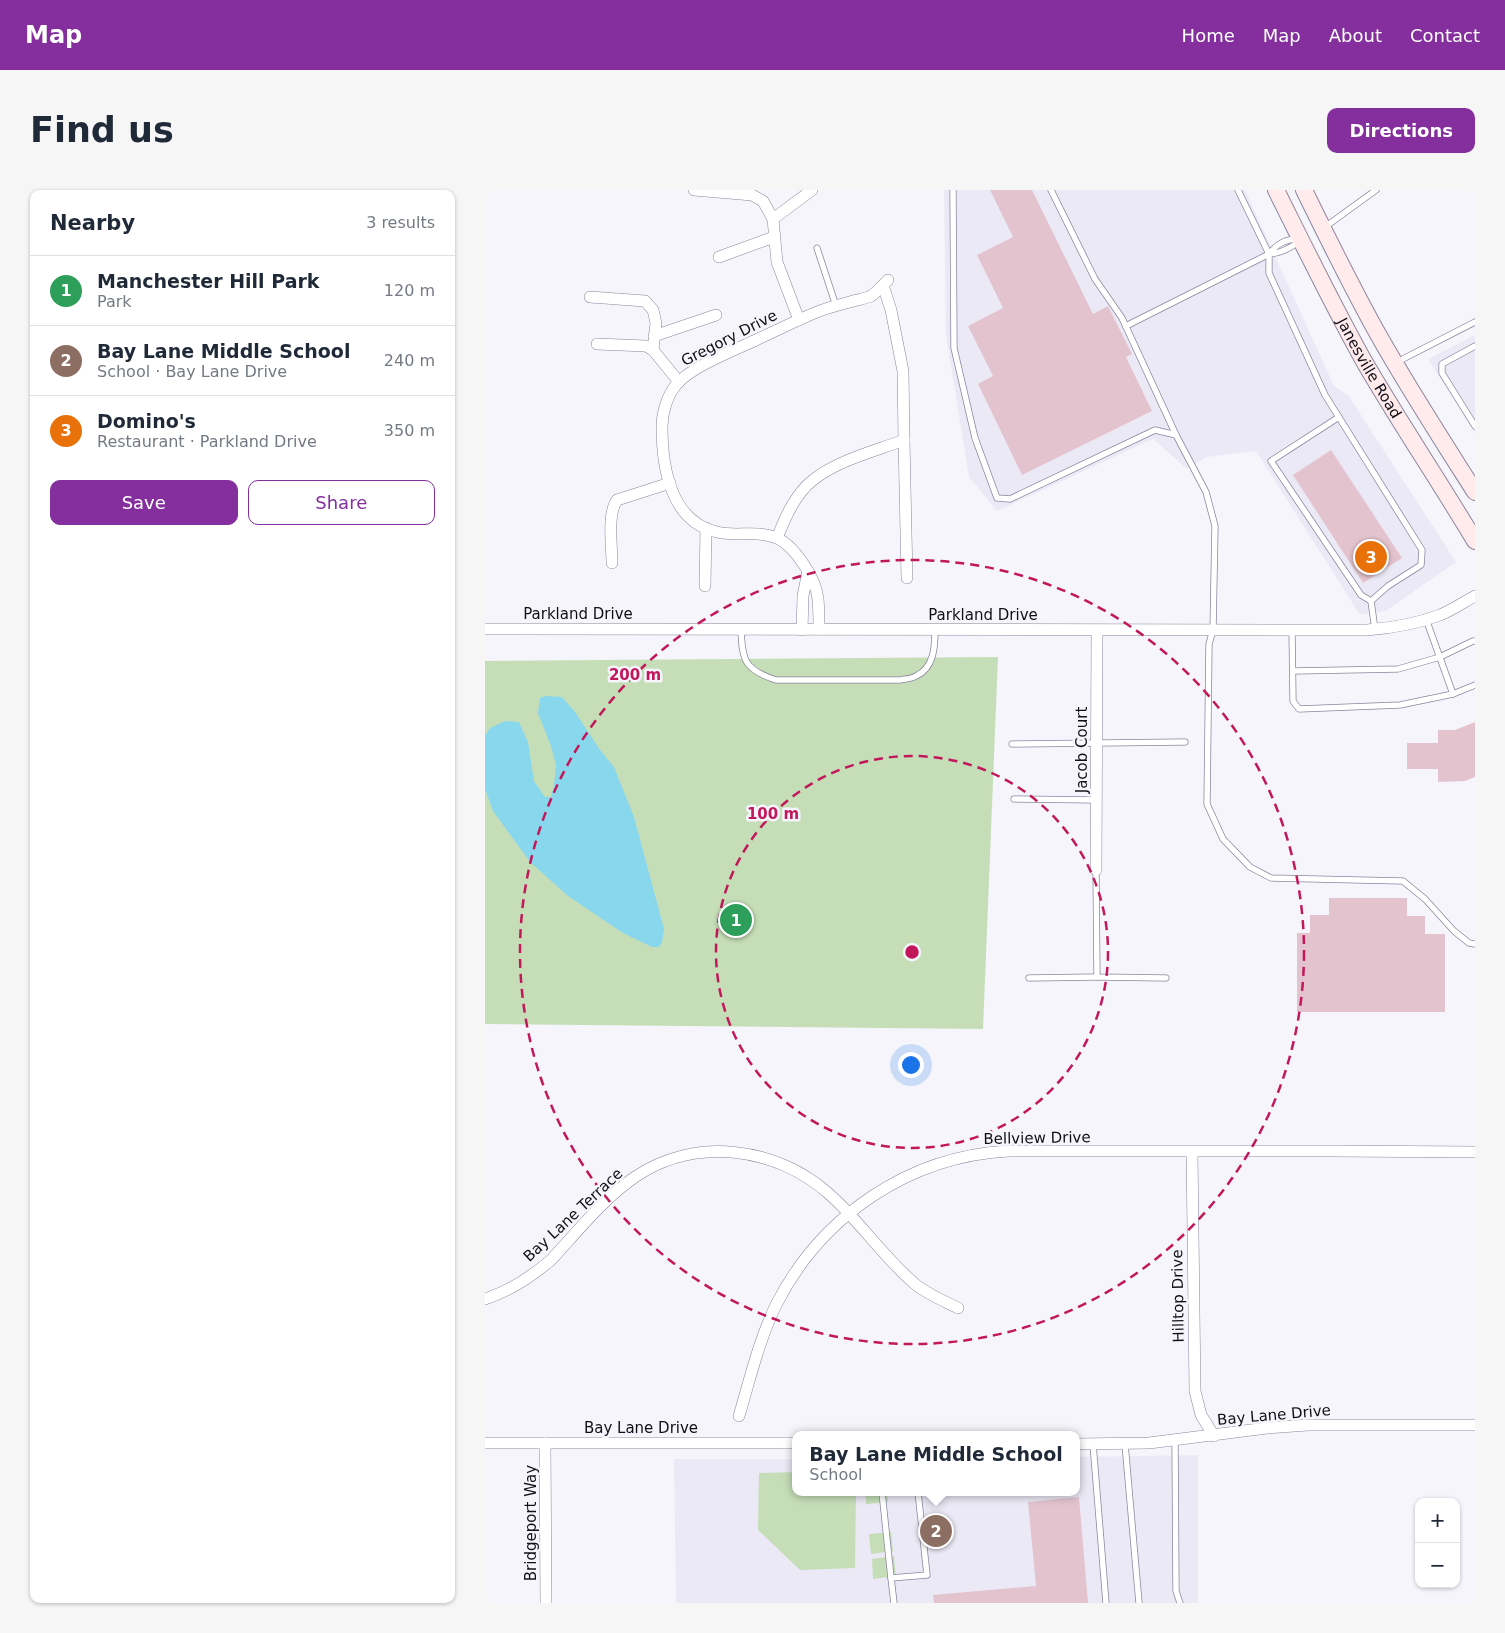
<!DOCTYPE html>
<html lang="en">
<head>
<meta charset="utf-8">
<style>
	:root { --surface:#fff; --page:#f6f6f7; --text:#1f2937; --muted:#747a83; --line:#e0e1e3; --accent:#842f9d }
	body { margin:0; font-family:"DejaVu Sans",sans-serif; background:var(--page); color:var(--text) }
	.controls { position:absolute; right:15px; bottom:15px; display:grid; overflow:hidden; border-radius:10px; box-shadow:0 1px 4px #0004 }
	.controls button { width:45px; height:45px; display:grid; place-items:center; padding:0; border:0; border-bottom:1px solid var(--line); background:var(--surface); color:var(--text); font:25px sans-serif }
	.you { position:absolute; left:425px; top:874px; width:18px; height:18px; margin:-12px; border:4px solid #fff; border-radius:50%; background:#1a73e8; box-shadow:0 0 0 8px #1a73e833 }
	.badge { display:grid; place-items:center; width:32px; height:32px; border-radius:50%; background:var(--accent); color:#fff; font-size:16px; font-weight:700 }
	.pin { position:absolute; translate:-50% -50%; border:2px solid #fff; box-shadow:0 1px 5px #0006 }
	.popup { position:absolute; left:307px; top:1241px; width:288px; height:65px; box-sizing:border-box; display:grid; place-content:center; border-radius:10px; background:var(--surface); filter:drop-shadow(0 1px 4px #0005); font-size:16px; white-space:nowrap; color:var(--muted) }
	.popup b { font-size:19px; color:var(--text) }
	.popup::after { content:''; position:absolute; left:50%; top:100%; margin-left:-10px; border:10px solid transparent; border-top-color:var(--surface) }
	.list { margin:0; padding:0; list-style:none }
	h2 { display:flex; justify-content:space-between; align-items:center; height:65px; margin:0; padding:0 20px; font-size:21px }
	h2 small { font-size:16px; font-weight:400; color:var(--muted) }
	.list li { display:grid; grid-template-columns:32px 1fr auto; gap:15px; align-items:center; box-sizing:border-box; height:70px; padding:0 20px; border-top:1px solid var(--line) }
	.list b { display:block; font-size:19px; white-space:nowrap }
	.list p { margin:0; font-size:16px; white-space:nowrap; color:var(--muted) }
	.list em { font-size:16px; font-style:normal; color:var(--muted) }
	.actions { display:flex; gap:10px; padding:15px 20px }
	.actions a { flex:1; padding:11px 0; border:1px solid var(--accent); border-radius:10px; text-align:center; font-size:18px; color:var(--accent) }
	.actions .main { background:var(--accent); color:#fff }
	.map { position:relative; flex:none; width:990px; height:1413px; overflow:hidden; border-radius:10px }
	header { display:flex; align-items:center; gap:30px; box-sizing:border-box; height:70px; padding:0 25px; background:var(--accent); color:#fff }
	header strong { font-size:24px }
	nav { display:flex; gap:28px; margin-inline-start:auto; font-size:18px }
	.intro { display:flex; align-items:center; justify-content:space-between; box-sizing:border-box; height:120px; padding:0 30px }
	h1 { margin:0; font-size:35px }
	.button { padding:12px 22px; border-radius:10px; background:var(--accent); color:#fff; font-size:18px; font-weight:700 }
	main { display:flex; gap:30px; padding:0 30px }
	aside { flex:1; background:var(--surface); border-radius:10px; box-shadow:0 1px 4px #0004 }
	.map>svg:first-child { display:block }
	.built { fill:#ece9f6 }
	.green { fill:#c5deb8 }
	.water { fill:#88d7ed }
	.building { fill:#e3c4ce }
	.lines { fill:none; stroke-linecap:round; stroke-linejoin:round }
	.lane-casing { stroke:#8b859e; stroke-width:7 }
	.street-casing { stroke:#8b859e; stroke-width:12 }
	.secondary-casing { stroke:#8b859e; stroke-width:18 }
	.lane { stroke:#fff; stroke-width:5.5 }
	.street { stroke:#fff; stroke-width:11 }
	.secondary { stroke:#ffebeb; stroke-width:16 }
	.ring { fill:none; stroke:#c2185b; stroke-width:2.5; stroke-dasharray:9 6 }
	.labels { text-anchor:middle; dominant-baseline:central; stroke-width:5; stroke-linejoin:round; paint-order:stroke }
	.street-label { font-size:15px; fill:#100e17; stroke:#f6f5fb }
	.centre { fill:#c2185b; stroke:#f6f5fb; stroke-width:2.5 }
	.ring-label { font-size:15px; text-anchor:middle; font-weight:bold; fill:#c2185b; stroke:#f6f5fb; stroke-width:5; stroke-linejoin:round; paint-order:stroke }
</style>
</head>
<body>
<header>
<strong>Map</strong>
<nav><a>Home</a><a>Map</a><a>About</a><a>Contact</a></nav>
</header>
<div class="intro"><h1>Find us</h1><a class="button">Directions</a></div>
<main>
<aside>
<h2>Nearby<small>3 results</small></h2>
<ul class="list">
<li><span class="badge" style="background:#2e9e5b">1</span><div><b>Manchester Hill Park</b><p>Park</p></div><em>120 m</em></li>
<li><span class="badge" style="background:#8d6e63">2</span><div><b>Bay Lane Middle School</b><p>School · Bay Lane Drive</p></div><em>240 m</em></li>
<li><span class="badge" style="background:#e8710a">3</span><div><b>Domino's</b><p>Restaurant · Parkland Drive</p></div><em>350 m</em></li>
</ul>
<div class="actions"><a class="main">Save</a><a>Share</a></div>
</aside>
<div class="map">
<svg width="990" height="1413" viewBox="0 0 990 1413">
	<rect width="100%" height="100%" fill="#f6f5fb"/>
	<g class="built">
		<path d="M459,0h301l89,196 14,9 108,167 -70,49 -26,4 -104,-164 -49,6 -20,12 -34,-30 -156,72 -28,-34 -23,-142z"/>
		<path d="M990,145v99l-47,-75z"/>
		<path d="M713,1265v148h-522l-2,-144h122v33h280v-35z"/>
	</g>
	<g class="green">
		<path d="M513,467l-15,372 -498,-5v-363z"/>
		<path d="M311,1282v20h60l-1,76 -55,2 -42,-40 1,-57z"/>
		<path d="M380,1302h22l1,10 -22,2z"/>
		<path d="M406,1342l2,19 -22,3 -2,-20z"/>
		<path d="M409,1366l2,20 -23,3 -1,-20z"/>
	</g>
	<path class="water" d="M60,506l17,1 13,15 25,38 14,17 20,50 30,112 -2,13 -3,5h-7l-29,-14 -55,-37 -38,-34 -37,-51 -8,-22v-53l5,-8 15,-7 14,1 9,20 6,39 11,16h6l3,-12 2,-20 -5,-19 -13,-33 2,-15z"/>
	<g class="building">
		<path d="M505,0h42l61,124 15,-8 24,48 -6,3 26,54 -130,64 -44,-91 15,-8 -25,-50 35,-18 -26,-53 36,-18z"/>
		<path d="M846,260l71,108 -39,25 -70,-108z"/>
		<path d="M990,532v55l-10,4 -27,1v-13h-31v-26h31v-13h17z"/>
		<path d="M844,708h78v18h18v18h20v78h-148v-79h13v-18h19z"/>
		<path d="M594,1307l9,106h-154l-1,-8 103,-9 -8,-84z"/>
	</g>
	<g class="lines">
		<defs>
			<g id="lane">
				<path d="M468,0l1,158 21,90 22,60 13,1 145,-69 21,5 30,57 9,34 -2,104 -4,14 -2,160 16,35 27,28 21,11 132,3 22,18 29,32 15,12 6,1"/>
				<path d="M566,0l44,89 27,39 54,117"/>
				<path d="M753,0l31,64v19l56,122 97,155 -1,15 -33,21 -17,15 4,29"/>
				<path d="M840,37l51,-37"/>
				<path d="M332,58l19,58"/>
				<path d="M784,64c8,-10 16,-15 30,-15"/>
				<path d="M641,136l143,-72c12,-1 21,-5 30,-13"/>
				<path d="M990,156l-33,18v9l33,53"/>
				<path d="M912,172l78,-40"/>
				<path d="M854,227l-68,44 90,134 10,6"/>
				<path d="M256,439c1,32 4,41 35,51h124c5,-1 11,-1 16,-4 18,-8 19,-29 19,-46"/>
				<path d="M807,440l1,71 6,8 101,-4 53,-11 -27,-75"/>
				<path d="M808,481l105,-2 42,-12 33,-16h2"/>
				<path d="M968,504l22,-9"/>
				<path d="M527,554l173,-2"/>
				<path d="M529,609l83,1"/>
				<path d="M611,680l1,107 69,1"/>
				<path d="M544,788l68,-1"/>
				<path d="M690,1250l1,151 4,12"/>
				<path d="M608,1254l13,159"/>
				<path d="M640,1254l14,159"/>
				<path d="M397,1302l9,86 36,-3 -9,-83"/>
				<path d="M406,1388l3,25"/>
			</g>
			<g id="street">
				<path d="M209,0l58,5 11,6 10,18 4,43 22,58"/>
				<path d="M288,29l39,-29"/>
				<path d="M234,67l55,-20"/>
				<path d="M398,95l8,25 12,61 1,69"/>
				<path d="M105,107l55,4 8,9 3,13 -3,27"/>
				<path d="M169,146l62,-21"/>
				<path d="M112,154l49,2 7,4 26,32"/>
				<path d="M292,348c8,-20 18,-44 36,-58 25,-20 62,-29 91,-40l3,138"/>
				<path d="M127,373c0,-17 -5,-49 5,-63l53,-17"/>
				<path d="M220,396l1,-58"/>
				<path d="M0,439l882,1c25,-2 49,-6 73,-15 12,-5 24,-13 35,-19"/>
				<path d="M334,439c0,-10 0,-20 -1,-30 -2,-21 -25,-56 -44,-62 -19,-7 -38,0 -57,-5 -46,-10 -55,-64 -55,-105 0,-14 5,-31 14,-42 14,-18 61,-36 82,-46 20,-9 39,-19 59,-27 12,-5 26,-8 40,-12 4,-1 10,-2 14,-4 6,-4 12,-11 17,-16"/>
				<path d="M317,440l1,-34 5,-25"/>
				<path d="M611,680l1,-240"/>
				<path d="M707,962l3,239 6,24 13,21"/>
				<path d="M0,1109c25,-8 46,-22 66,-39 26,-28 53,-62 84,-83 60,-41 141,-30 193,16 32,28 55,64 87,91 12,10 29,17 43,24"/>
				<path d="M254,1226c11,-37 20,-76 37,-111 45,-89 133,-149 233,-154h325l141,1"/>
				<path d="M0,1253h311"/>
				<path d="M60,1253l1,160"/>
				<path d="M591,1254l73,-1 118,-15 41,-3h167"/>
			</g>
			<g id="secondary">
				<path id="s1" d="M791,0c29,58 57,116 89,173 35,60 74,118 110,178"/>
				<path d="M819,0c24,49 48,98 75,146 30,53 63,104 96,156"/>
			</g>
		</defs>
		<use href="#lane" class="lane-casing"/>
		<use href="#street" class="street-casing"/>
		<use href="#secondary" class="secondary-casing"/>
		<use href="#lane" class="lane"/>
		<use href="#street" class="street"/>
		<use href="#secondary" class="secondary"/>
	</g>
	<g class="ring">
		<circle cx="427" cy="762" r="196"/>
		<circle cx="427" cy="762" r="392"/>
	</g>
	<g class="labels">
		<g class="street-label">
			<text transform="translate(244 148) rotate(-27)">Gregory Drive</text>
			<text stroke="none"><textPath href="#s1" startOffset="201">Janesville Road</textPath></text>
			<text x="93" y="424">Parkland Drive</text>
			<text x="498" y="425">Parkland Drive</text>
			<text transform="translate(597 560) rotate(-90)">Jacob Court</text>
			<text transform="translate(552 948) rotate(-1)">Bellview Drive</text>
			<text transform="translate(88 1025) rotate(-43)">Bay Lane Terrace</text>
			<text transform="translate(693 1106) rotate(-91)">Hilltop Drive</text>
			<text transform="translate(789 1225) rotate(-5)">Bay Lane Drive</text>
			<text x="156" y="1238">Bay Lane Drive</text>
			<text transform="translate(46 1333) rotate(-90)">Bridgeport Way</text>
		</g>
	</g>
	<circle cx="427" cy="762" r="8" class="centre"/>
	<g class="ring-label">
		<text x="150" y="490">200 m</text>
		<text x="288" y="629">100 m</text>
	</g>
</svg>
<div class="controls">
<button>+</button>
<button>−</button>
</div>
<div class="you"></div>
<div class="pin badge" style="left:251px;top:730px;background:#2e9e5b">1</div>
<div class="pin badge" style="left:451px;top:1341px;background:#8d6e63">2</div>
<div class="popup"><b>Bay Lane Middle School</b>School</div>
<div class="pin badge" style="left:886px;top:367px;background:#e8710a">3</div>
</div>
</main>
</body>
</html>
